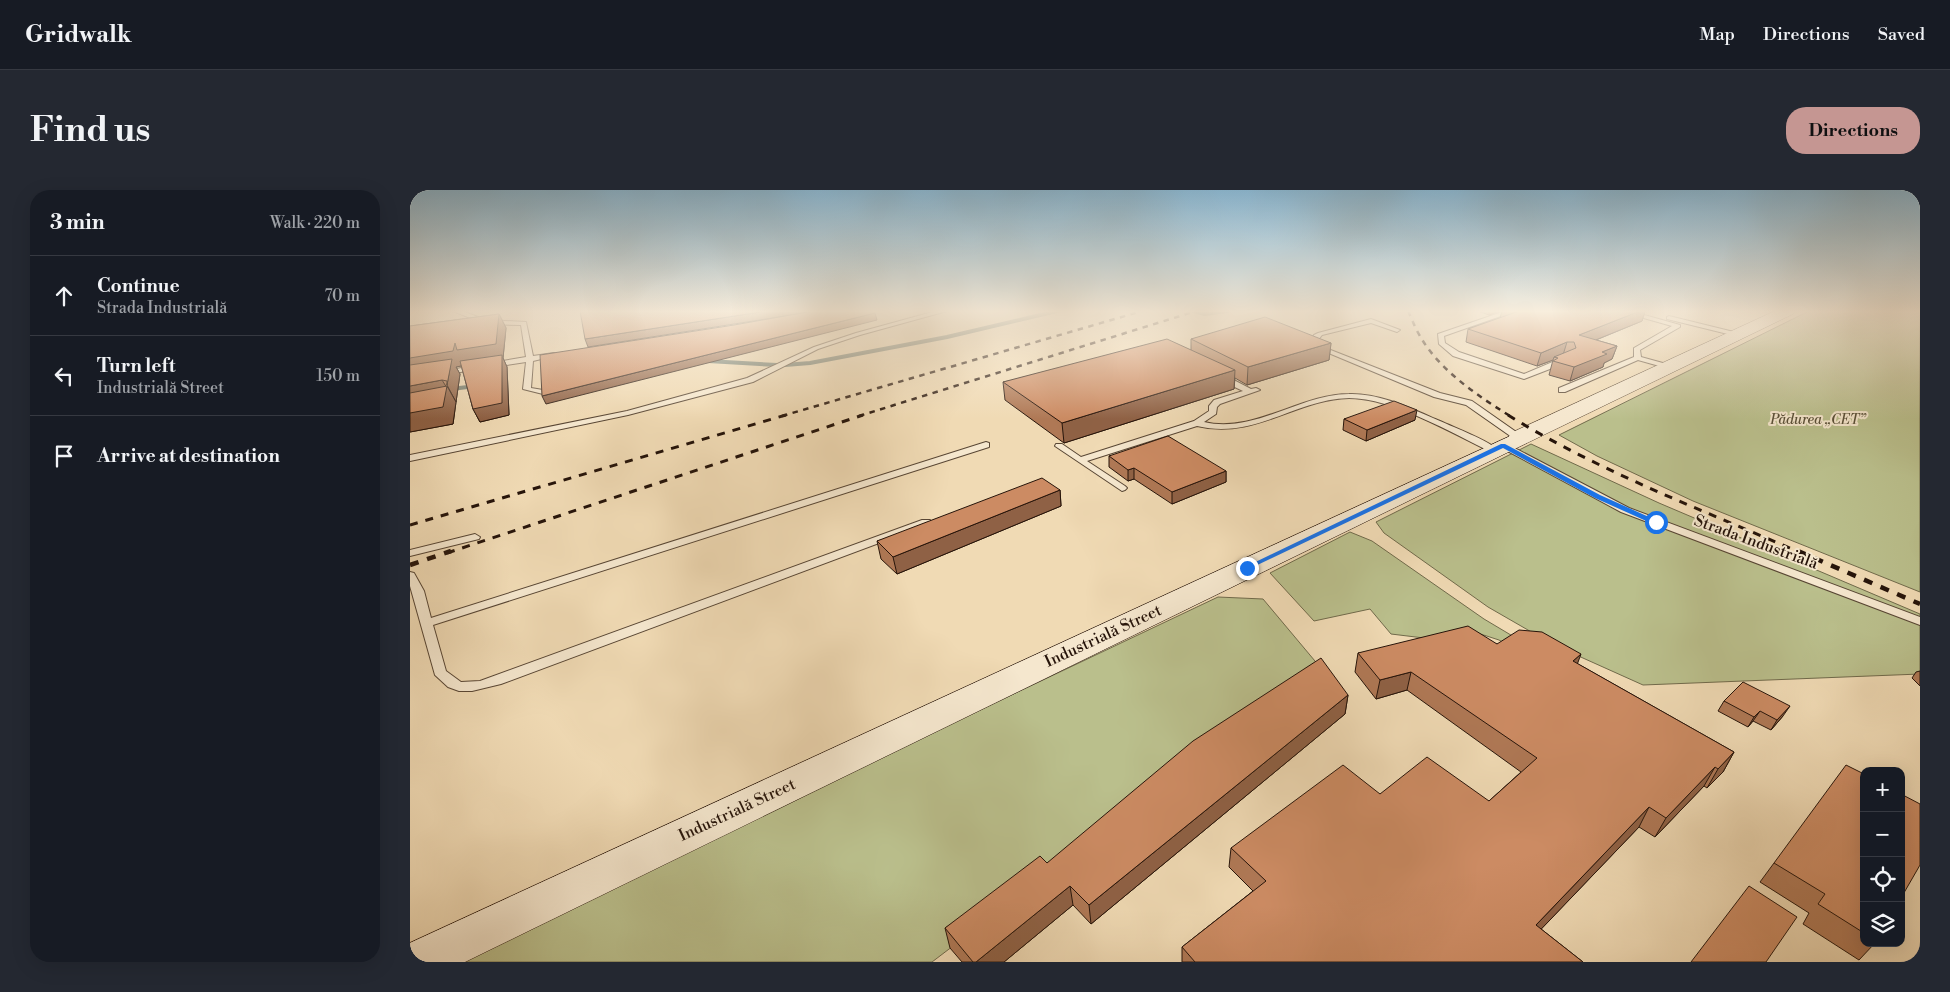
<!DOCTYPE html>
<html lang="en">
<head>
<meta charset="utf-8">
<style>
	:root { --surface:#171b24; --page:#242831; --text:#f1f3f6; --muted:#9ea1a6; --line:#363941; --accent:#c59692 }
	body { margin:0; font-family:"Libre Bodoni",serif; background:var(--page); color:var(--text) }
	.controls { position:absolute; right:15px; bottom:15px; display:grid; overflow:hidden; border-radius:10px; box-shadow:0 5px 20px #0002 }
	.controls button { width:45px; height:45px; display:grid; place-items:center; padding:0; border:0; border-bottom:1px solid var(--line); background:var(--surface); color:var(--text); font:25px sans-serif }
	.stop { position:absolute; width:15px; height:15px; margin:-11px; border:4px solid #1a73e8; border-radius:50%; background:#fff }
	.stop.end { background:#1a73e8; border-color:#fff; box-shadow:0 1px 5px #0008 }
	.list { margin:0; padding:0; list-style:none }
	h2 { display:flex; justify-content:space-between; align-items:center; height:65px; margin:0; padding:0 20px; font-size:21px }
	h2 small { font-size:16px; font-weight:400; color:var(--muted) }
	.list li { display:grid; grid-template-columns:32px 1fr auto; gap:15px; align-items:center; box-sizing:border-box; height:80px; padding:0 20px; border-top:1px solid var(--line) }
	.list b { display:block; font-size:19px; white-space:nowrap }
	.list p { margin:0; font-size:16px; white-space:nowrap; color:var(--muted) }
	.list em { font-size:16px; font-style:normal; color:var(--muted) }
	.icon { flex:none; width:28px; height:28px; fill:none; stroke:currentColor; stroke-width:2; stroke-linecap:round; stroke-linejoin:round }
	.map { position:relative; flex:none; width:1510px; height:772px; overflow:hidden; border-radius:20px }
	header { display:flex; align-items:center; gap:30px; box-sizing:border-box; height:70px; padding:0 25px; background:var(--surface); border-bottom:1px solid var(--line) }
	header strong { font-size:24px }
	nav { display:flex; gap:28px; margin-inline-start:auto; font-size:18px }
	.intro { display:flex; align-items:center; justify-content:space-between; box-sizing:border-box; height:120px; padding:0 30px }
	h1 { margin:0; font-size:35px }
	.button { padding:12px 22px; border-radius:20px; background:var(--accent); color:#111; font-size:18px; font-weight:700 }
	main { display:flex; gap:30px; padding:0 30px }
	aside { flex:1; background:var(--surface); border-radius:20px; box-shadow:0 5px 20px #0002 }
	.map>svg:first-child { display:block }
	.green { fill:#babf8c; stroke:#706a4b }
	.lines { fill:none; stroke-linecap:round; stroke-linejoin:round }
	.stream { stroke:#6c786c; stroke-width:4 }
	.service-casing { stroke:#584634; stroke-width:2 }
	.tertiary-casing { stroke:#584634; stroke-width:1 }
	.secondary-casing { stroke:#26140a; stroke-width:1 }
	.service { fill:#f5e7ce; fill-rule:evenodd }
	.tertiary { fill:#f5e7ce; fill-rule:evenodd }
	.secondary { fill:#f5e7ce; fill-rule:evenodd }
	.rail-far2 { stroke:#26140a; stroke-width:2.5; stroke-dasharray:5.5 5.5; stroke-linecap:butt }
	.rail-far1 { stroke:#26140a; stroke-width:3; stroke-dasharray:8 8; stroke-linecap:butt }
	.rail { stroke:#26140a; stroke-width:4.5; stroke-dasharray:9 9; stroke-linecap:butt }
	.wall { fill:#af7855; stroke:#26140a }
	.shaded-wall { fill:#8f6145; stroke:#26140a }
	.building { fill:#cc8b63; stroke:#26140a }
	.route { fill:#1a73e8 }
	.labels { text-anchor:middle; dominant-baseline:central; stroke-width:4; stroke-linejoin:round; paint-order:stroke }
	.far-park-label { font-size:14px; font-style:italic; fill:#5a5038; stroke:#f5e7ce }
	.street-label { font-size:16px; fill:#26140a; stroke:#f5e7ce }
</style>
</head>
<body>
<header>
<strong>Gridwalk</strong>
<nav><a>Map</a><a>Directions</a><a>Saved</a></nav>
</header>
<div class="intro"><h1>Find us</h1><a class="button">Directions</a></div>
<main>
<aside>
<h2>3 min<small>Walk · 220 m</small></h2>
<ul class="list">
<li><svg class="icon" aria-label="ahead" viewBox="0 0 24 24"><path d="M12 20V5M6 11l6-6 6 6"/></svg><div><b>Continue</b><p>Strada Industrială</p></div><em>70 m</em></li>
<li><svg class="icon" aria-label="left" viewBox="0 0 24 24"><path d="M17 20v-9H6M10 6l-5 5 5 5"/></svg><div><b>Turn left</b><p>Industrială Street</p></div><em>150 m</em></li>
<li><svg class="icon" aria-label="arrive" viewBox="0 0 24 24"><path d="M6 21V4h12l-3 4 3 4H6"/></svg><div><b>Arrive at destination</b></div></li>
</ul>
</aside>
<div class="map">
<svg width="1510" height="772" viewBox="0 0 1510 772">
	<rect width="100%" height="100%" fill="#f0dab4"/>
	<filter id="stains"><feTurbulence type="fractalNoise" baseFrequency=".004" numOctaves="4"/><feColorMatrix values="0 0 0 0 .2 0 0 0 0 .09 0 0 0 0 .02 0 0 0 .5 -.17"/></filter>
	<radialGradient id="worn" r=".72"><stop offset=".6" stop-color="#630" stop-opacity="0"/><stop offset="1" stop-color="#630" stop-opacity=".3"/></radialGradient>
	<g class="green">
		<path d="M1399,121h111v281l-227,-91 -96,-45 -38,-21z"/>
		<path d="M1121,254l128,59 261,111v60l-277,11 -89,-40 -66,-38 -104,-74 -8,-11z"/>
		<path d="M940,342l22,9 112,78 52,31 -23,-2 -14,-8 -34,-11 -41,9 -33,-4 -21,-25 -56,12 -44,-48z"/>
		<path d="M808,407l45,2 57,68 -388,295h-475l179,-89z"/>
	</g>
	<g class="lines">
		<g class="stream">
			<path d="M783,121l12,3 22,-3"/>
			<path d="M298,171l69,4"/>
			<path d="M375,175l25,-2 137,-26 110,-26"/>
			<path d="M41,199l25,-3"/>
		</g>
		<defs>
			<g id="service">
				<path d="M43,121h9l24,9 40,2 7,34 21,-3 4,2 -25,6 -2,27 12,2v4l-20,-5 3,-27 -85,13v-4h3l82,-14 -5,-32 -36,-1z"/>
				<path d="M526,121h11l-87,24 -42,14 -65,33 -125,33 -218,46v-6l217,-44 120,-33 67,-31 42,-14z"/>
				<path d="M1095,121h10l-71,25 1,7 14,9 65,22 38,-16h6v4l-44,17 -71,-23 -14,-12 -1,-10z"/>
				<path d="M1209,121h11l50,14v2l-40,23 1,7 29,8v4l-32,-9 -73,32h-6v-4l75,-31v-9l38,-22z"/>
				<path d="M1259,126l73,18 1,1 -3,2 -73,-18v-2z"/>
				<path d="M961,129l29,11 -3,2 -26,-9 -49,12 -5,6 6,6 117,46 32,8 50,35v4h-6l-50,-35 -32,-8 -115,-48 -9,-7 4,-7 4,-2z"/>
				<path d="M808,185h6l27,14 5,-1 4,2 -40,14 -3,3 -1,7 -12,8c50,12 96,-28 145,-28 31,-1 63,15 91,27 15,7 48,19 58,29l-1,2h-6c-39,-19 -99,-54 -142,-54 -53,1 -94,42 -152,28l-110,35 38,25 2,2 -2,2 -3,1 -67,-45 1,-2h6l19,13 113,-36 15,-10v-5l5,-6 29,-9 -25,-12z"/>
				<path d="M576,252l3,1v4l-556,178 13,46 15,11 19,-1 442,-161h8l1,2 -1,2 -429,160 -29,7h-13l-11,-4 -13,-12 -25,-89v-14l4,1 10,18 7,27z"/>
				<path d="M1093,252l126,66 291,109v8l-299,-113 -121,-65 -1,-2z"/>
				<path d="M65,344l5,3 -1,2 -69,17v-6z"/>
			</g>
			<path id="tertiary" d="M1365,121h21l-3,3 -266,129 -8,1 -8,-1 -3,-5 3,-5z"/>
			<path id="secondary" d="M1109,242l8,1 3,5 -3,5 -1062,519h-55v-19z"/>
		</defs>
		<use href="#service" class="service-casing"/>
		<use href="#tertiary" class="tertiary-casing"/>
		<use href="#secondary" class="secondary-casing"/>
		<use href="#service" class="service"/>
		<use href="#tertiary" class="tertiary"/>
		<use href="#secondary" class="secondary"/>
		<g class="rail-far2">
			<path d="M998,121c4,8 7,17 12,25 19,34 58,60 90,80"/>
			<path d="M372,226l360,-105"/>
			<path d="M449,226l337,-105"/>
		</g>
		<g class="rail-far1">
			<path d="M1098,225c92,57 195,95 293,138"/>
			<path d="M0,335l376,-110"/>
			<path d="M37,363l416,-138"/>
		</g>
		<g class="rail">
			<path d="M1388,361l122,53"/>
			<path d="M0,375l41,-14"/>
		</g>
	</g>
	<g class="wall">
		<path d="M1068,121h21l-10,4z"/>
		<path d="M1092,121h143l-3,10 -46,19 21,6 -5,13 -8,4 -1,4 -33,14 -21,-6 4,-15 -16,6 -71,-24 2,-13 32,-11z"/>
		<path d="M89,124l7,14 -3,30 4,9 2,48 -29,7 -7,-13 -12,-44v1l-5,1 4,7 -4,28 -3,-6 3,6 -3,22 -43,8v-106z"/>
		<path d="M781,149l140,4 -2,17 -82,25 -12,-7 -1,11 -170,54 -59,-43 -2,-18 188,-32z"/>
		<path d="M934,229l71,1 -49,21 -23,-11z"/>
		<path d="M699,266l117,15v11l-54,22 -38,-25 -6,2 -19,-14z"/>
		<path d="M650,300l1,16 -164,68 -16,-15 -4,-18z"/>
		<path d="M1087,454l81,20 156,88 -11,20 -16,16 -3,-2 -49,51 -16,-10 -98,102 42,33h-401v-15l71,-56 -24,-24 2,-19 149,-54 109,7 32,-29 -114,-82 -31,9 -21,-27 3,-19z"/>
		<path d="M1510,481v15l-8,-8 4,-6z"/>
		<path d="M938,505l-3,19 -254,210 -18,-19 -69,57h-42l-12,-14 -5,-20 102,-65z"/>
		<path d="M1314,511l59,15 -12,14 -18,-9 -5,6 -30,-16z"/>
		<path d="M1454,584v169h11l-16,17 -56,-36 6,-11 -49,-31 14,-19z"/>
	</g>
	<g class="shaded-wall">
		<path d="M357,121h50l-229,36 -3,-8z"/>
		<path d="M1079,121h10l-10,4z"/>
		<path d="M1230,121h5l-3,10 -66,27 3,-13z"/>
		<path d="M465,123l2,7 -331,84 -4,-8z"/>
		<path d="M89,124l7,14 -3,30 4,9 2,48 -29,7 -7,-13 -11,-48 -1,5 -5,1 4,7 -4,28 -9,-17 3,-17 -40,7v-17l45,-15z"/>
		<path d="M1157,152l-4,13 -9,2 -1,3 -16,6 4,-13z"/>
		<path d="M921,153l-2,17 -82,25 1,-18z"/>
		<path d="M1207,156l-5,13 -8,4 -1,4 -33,14 4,-14 28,-15z"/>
		<path d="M825,180l-1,19 -170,54 -2,-20z"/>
		<path d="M32,190l5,8v-2l9,16 -3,22 -43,8v-46z"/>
		<path d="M1007,220l-2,10 -49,21 1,-11z"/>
		<path d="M724,278v11l-6,2v-11z"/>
		<path d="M816,281v11l-54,22v-12z"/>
		<path d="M650,300l1,16 -164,68 -4,-17z"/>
		<path d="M1171,464l-7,19 -1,-12z"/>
		<path d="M1001,482l-4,18 -31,9 4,-19z"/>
		<path d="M938,505l-3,19 -254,210 -2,-19z"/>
		<path d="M1380,516l-7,10 -12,14 6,-10z"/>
		<path d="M1350,521l-7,10 -5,6 6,-10z"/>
		<path d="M1324,562l-11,20 -16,16 11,-19z"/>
		<path d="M1305,577l-11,19 -49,51 11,-19z"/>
		<path d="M1239,617l-10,20 -112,117 9,-19z"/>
		<path d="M660,696l3,19 -69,57h-28z"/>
	</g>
	<g class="building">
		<path d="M170,121h187l-182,28z"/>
		<path d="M403,121h61l1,2 -333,83 -2,-41 194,-30z"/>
		<path d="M1109,121h121l-61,24 38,11 -15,6 5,2 -33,13 -21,-6 5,-3 -4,-1 22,-9 -2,-6h-7l-26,11 -73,-24z"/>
		<path d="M89,124l-3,30 -39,6 -2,-7 -2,8 -43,7v-32z"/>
		<path d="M855,127l66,26 -83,24 -57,-28z"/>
		<path d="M757,149l68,31 -173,53 -59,-41z"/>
		<path d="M92,165v48l-29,6 -13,-48z"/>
		<path d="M42,169l-5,26v-4l-5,-1 -32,6v-21z"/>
		<path d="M37,196l-4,21 -33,6v-20z"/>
		<path d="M984,211l23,9 -50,20 -23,-11z"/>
		<path d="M758,246l58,35 -54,21 -38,-24 -6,2 -19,-14z"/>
		<path d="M632,288l18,12 -167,67 -16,-16z"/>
		<path d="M1058,436l29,18 22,-14 23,2 39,22 -8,7 161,91 -16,17 -3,-2 -49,51 -17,-11 -113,118 47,37h-388l-13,-15 84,-66 -35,-33 112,-83 37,29 47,-37 62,44 48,-43 -126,-86 -31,8 -22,-27z"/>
		<path d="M911,468l27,37 -259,210 -19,-19 -94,76h-3l-28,-34 95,-72 7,7 146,-122z"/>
		<path d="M1333,492l47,24 -13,14 -17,-9 -6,6 -30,-16z"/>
		<path d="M1436,575l18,9v159l-46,-29 7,-10 -51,-31z"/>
		<path d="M1491,604l19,10v61l-19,33z"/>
		<path d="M1339,696l48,31 -31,45h-75z"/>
	</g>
	<linearGradient id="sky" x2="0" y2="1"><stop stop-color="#89b6d1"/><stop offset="0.53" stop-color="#f8eedd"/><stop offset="1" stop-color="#f8eedd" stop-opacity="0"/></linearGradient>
	<rect width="1510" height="229" fill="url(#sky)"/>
	<path class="route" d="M1091,254h4l95,51 60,27 -7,2 -58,-26 -92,-50 -254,121 -6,-1z"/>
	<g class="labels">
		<g class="far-park-label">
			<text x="1408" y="230">Pădurea „CET”</text>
		</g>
		<g class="street-label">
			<text transform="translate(1346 352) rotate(20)">Strada Industrială</text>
			<text transform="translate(693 446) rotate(-25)">Industrială Street</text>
			<text transform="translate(327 620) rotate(-25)">Industrială Street</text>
		</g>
	</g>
	<rect width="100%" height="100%" filter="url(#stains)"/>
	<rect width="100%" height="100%" fill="url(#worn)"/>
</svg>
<div class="controls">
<button>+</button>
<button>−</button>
<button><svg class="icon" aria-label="locate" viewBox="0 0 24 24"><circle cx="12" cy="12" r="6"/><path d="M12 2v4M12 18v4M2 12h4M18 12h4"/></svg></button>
<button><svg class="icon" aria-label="layers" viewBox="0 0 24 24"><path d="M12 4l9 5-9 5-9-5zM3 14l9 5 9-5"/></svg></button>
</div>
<div class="stop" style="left:1246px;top:332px"></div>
<div class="stop end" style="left:837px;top:378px"></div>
</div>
</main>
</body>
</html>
